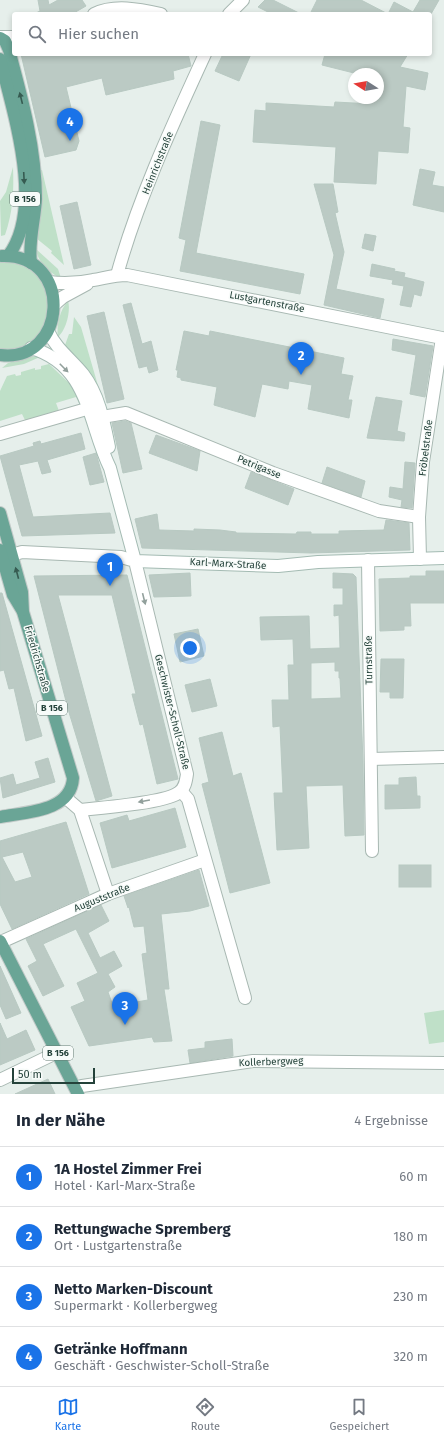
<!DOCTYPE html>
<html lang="de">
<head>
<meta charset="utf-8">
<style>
	:root { --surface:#fff; --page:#f6f6f7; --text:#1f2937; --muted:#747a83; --line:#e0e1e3; --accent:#1a73e8 }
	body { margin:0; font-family:"Fira Sans",sans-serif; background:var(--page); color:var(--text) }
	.compass { position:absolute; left:348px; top:68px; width:36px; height:36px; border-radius:50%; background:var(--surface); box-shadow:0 2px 6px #0003; rotate:281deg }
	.scale { position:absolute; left:12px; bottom:10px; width:83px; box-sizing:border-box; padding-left:4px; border:2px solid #24423a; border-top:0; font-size:11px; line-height:14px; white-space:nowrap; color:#24423a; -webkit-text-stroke:3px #f7fbf9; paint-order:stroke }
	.you { position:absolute; left:190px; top:648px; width:14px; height:14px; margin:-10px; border:3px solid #fff; border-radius:50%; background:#1a73e8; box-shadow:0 0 0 6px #1a73e833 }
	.badge { display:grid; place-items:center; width:26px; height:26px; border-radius:50%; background:var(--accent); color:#fff; font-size:13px; font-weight:700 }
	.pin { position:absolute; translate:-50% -33px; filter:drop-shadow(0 1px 2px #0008) }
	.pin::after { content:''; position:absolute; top:21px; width:14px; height:12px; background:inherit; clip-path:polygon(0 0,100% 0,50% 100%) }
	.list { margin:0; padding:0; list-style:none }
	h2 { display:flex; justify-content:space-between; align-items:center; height:52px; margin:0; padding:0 16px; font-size:17px }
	h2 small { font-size:13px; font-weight:400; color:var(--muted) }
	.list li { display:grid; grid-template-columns:26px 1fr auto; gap:12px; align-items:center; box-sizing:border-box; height:60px; padding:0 16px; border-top:1px solid var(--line) }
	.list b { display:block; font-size:15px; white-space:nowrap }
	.list p { margin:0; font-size:13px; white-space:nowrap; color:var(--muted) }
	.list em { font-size:13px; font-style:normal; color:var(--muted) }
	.icon { flex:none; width:22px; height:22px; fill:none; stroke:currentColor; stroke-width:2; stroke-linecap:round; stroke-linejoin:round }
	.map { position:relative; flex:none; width:444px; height:1094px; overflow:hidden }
	.search { position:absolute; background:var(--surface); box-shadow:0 2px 6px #0003; left:12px; right:12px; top:12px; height:44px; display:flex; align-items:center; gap:10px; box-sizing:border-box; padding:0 14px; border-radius:4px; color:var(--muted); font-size:15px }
	.sheet { height:292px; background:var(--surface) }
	nav { display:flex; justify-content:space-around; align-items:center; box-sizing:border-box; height:56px; border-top:1px solid var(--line); background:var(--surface); font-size:11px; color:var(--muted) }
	nav a { display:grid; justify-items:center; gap:2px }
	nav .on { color:var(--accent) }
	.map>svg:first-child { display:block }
	.green { fill:#bfe0c8 }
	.building { fill:#bbcac4; stroke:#b8c9c2; fill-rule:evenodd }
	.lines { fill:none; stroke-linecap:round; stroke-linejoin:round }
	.minor-casing { stroke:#a8b8b2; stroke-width:14 }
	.secondary-casing { stroke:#a4bbb3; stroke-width:14 }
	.primary-casing { stroke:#c2cac8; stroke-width:14 }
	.minor { stroke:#fff; stroke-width:12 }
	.secondary { stroke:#fff; stroke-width:12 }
	.primary { stroke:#6aa596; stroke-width:12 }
	.oneway { fill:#365b51 }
	.oneway2 { fill:#92a09c }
	.labels { text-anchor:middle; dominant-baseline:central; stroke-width:3; stroke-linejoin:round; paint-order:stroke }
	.shield { fill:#f7fbf9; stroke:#637a73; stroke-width:1 }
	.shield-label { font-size:9px; font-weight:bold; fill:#24423a }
	.street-label { font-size:10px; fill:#24423a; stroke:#f7fbf9 }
</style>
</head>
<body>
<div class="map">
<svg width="444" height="1094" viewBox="0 0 444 1094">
	<rect width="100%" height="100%" fill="#e6efeb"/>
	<g class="green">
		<path d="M13,167c1,24 0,45 -8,68l-4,1 -1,-35 6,-9z"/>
		<path d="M42,170l22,95 -13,-12 1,-2 -16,-13 3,-67z"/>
		<path d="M36,249l22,20 3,9c-11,-4 -24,-17 -25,-29z"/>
		<path d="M0,261c72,3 56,98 0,88z"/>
		<path d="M68,301c3,10 -2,29 -10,36 -2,-11 2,-28 10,-36z"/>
		<path d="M74,317l7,10 20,69 -37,-48 5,-14h3z"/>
		<path d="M31,356l9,1 -16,7 -22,4 6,-5z"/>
		<path d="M49,364l21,20 12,20 -2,1 -4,-8 -20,6 3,8 -34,9 -3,-6 -22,7v-30l7,-15 8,-2 1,2 5,-1v-3l14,-4v2l6,-1v-3z"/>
		<path d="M444,1010v32l-15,2 -5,-31z"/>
	</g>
	<g class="building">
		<path d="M38,0h10l1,5 9,-5h24l4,6 -14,8h-38l6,-3z"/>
		<path d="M265,0h8l28,14h-29l-14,-7z"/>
		<path d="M317,0h44l27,14 6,-12 19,10 7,-12h19l-8,14h-121z"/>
		<path d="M21,54h167l3,12 -18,5 1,8 -68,16 -4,-17 -36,9 13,54 -3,9 -31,7z"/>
		<path d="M223,54h28l-12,27 -24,-10z"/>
		<path d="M325,54h83l-8,13 28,6 -3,17 -19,-4 -3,41 7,1 -2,25 -30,-2 -2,33 -42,-2 2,-35 -83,-5 2,-32 11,1v-8l68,4 1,-5 37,2 1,-6h5v-24h-20l-36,-9z"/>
		<path d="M201,121l19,4 -24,128 108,21 -4,20 -120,-23 6,-31 -7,-2z"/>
		<path d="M420,169l15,3 -3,13 12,2v25l-31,-7z"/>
		<path d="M314,184h19l5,28 -3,1 9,39 -8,37 48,10 -4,19 -56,-13 10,-50z"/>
		<path d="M77,202l14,63 -17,4 -14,-63z"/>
		<path d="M365,234l11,2 -3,15 -11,-3z"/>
		<path d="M372,264l23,5 -1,2 11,2 -1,4 20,5 -3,14 -7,-2 -3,13 -11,-2 4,-19 -12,-2 1,-4 -23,-4z"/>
		<path d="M131,303l11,41 9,-3 7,29 -9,3 -2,-7 -8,2 -16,-63z"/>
		<path d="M104,312l20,87 -17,4 -20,-87z"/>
		<path d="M184,331l25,5 1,-5 134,27 -3,16 12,2 -5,24h4l-3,18 -41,-9 4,-24 -23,-4 -1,8 -26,-5 -7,33 -41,-12 3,-18 -36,-7v-2l-4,-1 1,-7h-2z"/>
		<path d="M393,339l40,7 -8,51 -15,-3 6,-39 -24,-5z"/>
		<path d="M376,397l26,4 -5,30 8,2 -1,8 -37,-3z"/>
		<path d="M125,421l6,2 11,46 -19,4 -11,-50z"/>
		<path d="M81,433l4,16 -38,11 4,12 -9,2 -4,-13 -19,4 14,52 77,-4 5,20 -93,3 -22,-80 34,-10 -1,-3 7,-2 1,3z"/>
		<path d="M156,435l44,16 -3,20 -48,-18z"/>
		<path d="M96,453l8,29 -14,3 -7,-28z"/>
		<path d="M405,462l10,1 -3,45 -11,-1 1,-7 -13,-3 1,-10 13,2z"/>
		<path d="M327,467l38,14 -4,16 -39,-14z"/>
		<path d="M251,472l43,17 -6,16 -43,-17z"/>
		<path d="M157,514l2,16 35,1v-2l26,1 16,2v1l60,1 1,-2h14v2h28v-3l45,-1 2,-10 23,3 1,27 -99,3 -169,-5 -7,-29z"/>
		<path d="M426,571h18v32h-34l1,23h-7v4l-24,1 -1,-52 31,-1v-2h16z"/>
		<path d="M190,573l1,23 -37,1 -5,-22z"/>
		<path d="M333,573l20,1 3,3 7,185 1,73 -19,1 -2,-51 -37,1 3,62 -32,2 -3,-57h9l-3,-67 -7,1 -1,-27h17l-1,-35h6l-1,-26 -32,1 -1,-23 49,-1 1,33 30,-1 -1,-33 -5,1v-11h9v-17h-10zM335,662v9h4v7h1l1,20 -30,1v-36z"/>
		<path d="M127,575l51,204 -21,5 -14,-60 -3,1 -8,-31h4l-24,-99h-54l54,201 -16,5 -28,-92 -34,-133z"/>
		<path d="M0,593h2l40,143 -16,5 -12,-53 -5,1 -5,-19 -4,1z"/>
		<path d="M198,629l6,27 -24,6 -6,-28z"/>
		<path d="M381,659h23l-1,39h-13v-6h-10z"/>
		<path d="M210,679l7,27 -25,6 -7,-27z"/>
		<path d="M222,732l11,44 8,-3 29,110 -40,10 -28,-109 7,-2 -10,-44z"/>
		<path d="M48,758l7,24 -52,16 -3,-20 13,-4 3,11 24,-7 -5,-16z"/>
		<path d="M416,777l1,19h3v12l-35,1v-24h14v-7z"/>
		<path d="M175,808l11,39 -74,21 -12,-45 27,-8 2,6z"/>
		<path d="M66,822l23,72 -77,35 -12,-25v-63zM23,852l9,25 -17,5 -13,-25z"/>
		<rect x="399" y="865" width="32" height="22"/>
		<path d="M199,870l10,36 -19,5 -29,3 8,75h-5l8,52 -18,1 -2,-5 -63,9 -18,-39 14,-6 -8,-18 21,-10 -22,-44 -33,15 21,42 -21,10 -15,-30 9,-5 -11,-22 75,-34 8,16 -21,12 12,25 14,-7 8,15 -14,8 7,13 -7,5 5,14 35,-6 -6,-46 5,-1 -3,-27 -10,1 -5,-20 -1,1 -4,-12z"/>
		<path d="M0,966l21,47 -15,6 -6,-14z"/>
		<path d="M0,1023l7,16 19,-9 9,20 -35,15z"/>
		<path d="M232,1039l1,17 -43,7 -2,-13 17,-2v-6z"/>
		<path d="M48,1079l7,15h-40z"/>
	</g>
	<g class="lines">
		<defs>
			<g id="minor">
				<path d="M94,14c20,-10 45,-5 67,0"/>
				<path d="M229,14l14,-14"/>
				<path d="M0,37h14"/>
				<path d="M117,275c21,-76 55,-149 88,-221"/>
				<path d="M49,282c14,2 30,1 44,-2 12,-2 21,-5 34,-5l315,63 -19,124 -4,55 1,42"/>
				<path d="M55,304l8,-7 24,-13"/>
				<path d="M102,417l24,-4 147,60 106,38 40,6"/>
				<path d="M0,434l90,-26"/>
				<path d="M12,555l10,-3 99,5 14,4 52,213c-1,7 -2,15 -9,19 -14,10 -78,15 -98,17"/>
				<path d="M368,560l4,291"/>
				<path d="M371,759l73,-2"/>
				<path d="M181,791l7,8 57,199"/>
				<path d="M66,798l14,12 28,84"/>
				<path d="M1,942l107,-48 97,-34"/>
				<path d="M0,1080l58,-28"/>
				<path d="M76,1088l6,-2 171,-25 191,2"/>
			</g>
			<g id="secondary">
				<path d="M48,331c8,18 23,28 35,43 16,21 21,48 26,73"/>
				<path d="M31,348c59,17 57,76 79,120l25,93 143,5 40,-4 126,-4"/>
			</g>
			<g id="primary">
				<path d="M0,38l5,3 4,9c13,48 27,99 27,149 -1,21 -8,43 -5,64"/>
				<path d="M0,59c13,54 45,149 8,197"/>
				<path d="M0,355c67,9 75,-101 2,-99"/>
				<path d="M0,513l22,79 1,20 50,166c-2,34 -47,34 -73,39"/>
				<path d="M0,550l13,45 9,15"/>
				<path d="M0,941l78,153"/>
			</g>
		</defs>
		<use href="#minor" class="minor-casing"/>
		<use href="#secondary" class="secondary-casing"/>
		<use href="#primary" class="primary-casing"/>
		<use href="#minor" class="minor"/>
		<use href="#secondary" class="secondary"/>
		<use href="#primary" class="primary"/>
	</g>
	<defs><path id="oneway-solid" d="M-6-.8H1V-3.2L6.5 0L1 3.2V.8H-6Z"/></defs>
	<g class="oneway">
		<use href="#oneway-solid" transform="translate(21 98) rotate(-104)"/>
		<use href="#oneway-solid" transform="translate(24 178) rotate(87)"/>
		<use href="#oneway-solid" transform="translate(17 573) rotate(-105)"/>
	</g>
	<g class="oneway2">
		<use href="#oneway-solid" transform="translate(64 368) rotate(45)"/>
		<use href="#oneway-solid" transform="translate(144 599) rotate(76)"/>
		<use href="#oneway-solid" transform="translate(144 801) rotate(170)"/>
	</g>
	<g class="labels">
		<g class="shield">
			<rect x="10" y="192" width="30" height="14" rx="3"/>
			<rect x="37" y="701" width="30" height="14" rx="3"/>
			<rect x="43" y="1046" width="30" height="14" rx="3"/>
		</g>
		<g class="shield-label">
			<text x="25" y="199">B 156</text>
			<text x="52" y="708">B 156</text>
			<text x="58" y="1053">B 156</text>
		</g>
		<g class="street-label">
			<text transform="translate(158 163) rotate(-68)">Heinrichstraße</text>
			<text transform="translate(267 302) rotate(11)">Lustgartenstraße</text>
			<text transform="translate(426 448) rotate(-83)">Fröbelstraße</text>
			<text transform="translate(259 467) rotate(22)">Petrigasse</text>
			<text transform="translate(228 564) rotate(3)">Karl-Marx-Straße</text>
			<text transform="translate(37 659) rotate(74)">Friedrichstraße</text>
			<text transform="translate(369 660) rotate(-91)">Turnstraße</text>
			<text transform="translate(172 712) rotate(76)">Geschwister-Scholl-Straße</text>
			<text transform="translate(102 898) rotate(-22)">Auguststraße</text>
			<text transform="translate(271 1062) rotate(-2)">Kollerbergweg</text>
		</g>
	</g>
</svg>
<svg class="compass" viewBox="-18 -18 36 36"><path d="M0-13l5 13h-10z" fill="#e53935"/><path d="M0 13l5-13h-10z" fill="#747a83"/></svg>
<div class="scale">50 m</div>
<div class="you"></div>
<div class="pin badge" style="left:110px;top:586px">1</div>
<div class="pin badge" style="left:301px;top:375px">2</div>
<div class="pin badge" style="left:125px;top:1025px">3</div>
<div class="pin badge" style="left:70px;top:141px">4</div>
<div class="search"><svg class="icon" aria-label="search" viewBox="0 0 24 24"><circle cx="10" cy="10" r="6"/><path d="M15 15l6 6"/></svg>Hier suchen</div>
</div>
<section class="sheet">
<h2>In der Nähe<small>4 Ergebnisse</small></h2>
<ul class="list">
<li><span class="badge">1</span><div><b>1A Hostel Zimmer Frei</b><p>Hotel · Karl-Marx-Straße</p></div><em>60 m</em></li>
<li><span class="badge">2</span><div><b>Rettungwache Spremberg</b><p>Ort · Lustgartenstraße</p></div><em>180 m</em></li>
<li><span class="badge">3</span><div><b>Netto Marken-Discount</b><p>Supermarkt · Kollerbergweg</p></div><em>230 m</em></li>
<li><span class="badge">4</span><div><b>Getränke Hoffmann</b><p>Geschäft · Geschwister-Scholl-Straße</p></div><em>320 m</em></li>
</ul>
</section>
<nav>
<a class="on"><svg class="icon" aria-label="map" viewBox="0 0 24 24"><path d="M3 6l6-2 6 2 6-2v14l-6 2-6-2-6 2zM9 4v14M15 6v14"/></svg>Karte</a>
<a><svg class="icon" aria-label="directions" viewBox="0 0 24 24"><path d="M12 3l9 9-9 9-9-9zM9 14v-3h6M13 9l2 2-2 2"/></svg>Route</a>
<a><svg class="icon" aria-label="saved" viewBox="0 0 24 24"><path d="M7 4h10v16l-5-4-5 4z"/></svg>Gespeichert</a>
</nav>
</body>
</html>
